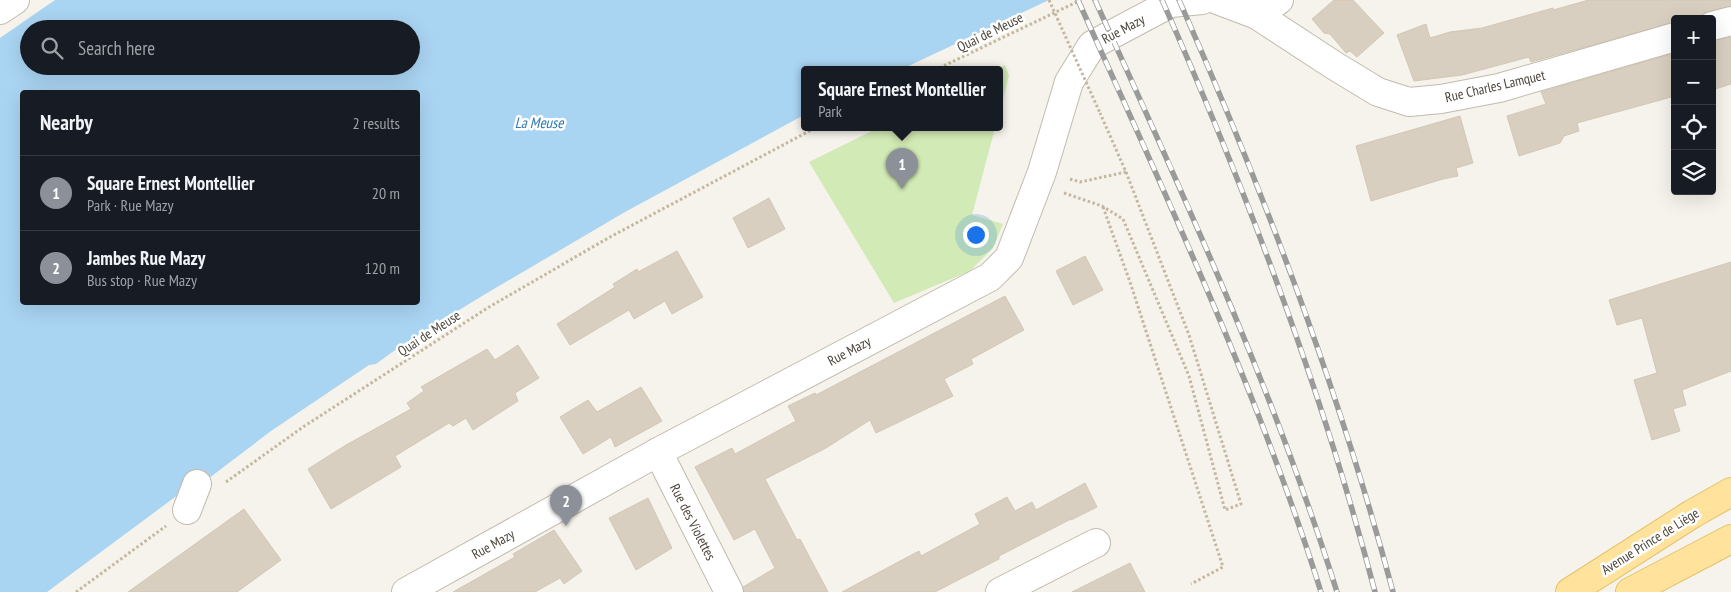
<!DOCTYPE html>
<html lang="en">
<head>
<meta charset="utf-8">
<style>
	:root { --surface:#171b24; --page:#242831; --text:#f1f3f6; --muted:#9ea1a6; --line:#363941; --accent:#8c9099 }
	body { margin:0; font-family:"PT Sans Narrow",sans-serif; background:var(--page); color:var(--text) }
	.controls { position:absolute; right:15px; top:15px; display:grid; overflow:hidden; border-radius:5px; box-shadow:0 5px 20px #0002 }
	.controls button { width:45px; height:45px; display:grid; place-items:center; padding:0; border:0; border-bottom:1px solid var(--line); background:var(--surface); color:var(--text); font:25px sans-serif }
	.you { position:absolute; left:975px; top:234px; width:18px; height:18px; margin:-12px; border:4px solid #fff; border-radius:50%; background:#1a73e8; box-shadow:0 0 0 8px #1a73e833 }
	.badge { display:grid; place-items:center; width:32px; height:32px; border-radius:50%; background:var(--accent); color:#fff; font-size:16px; font-weight:700 }
	.pin { position:absolute; translate:-50% -41px; filter:drop-shadow(0 1px 2px #0008) }
	.pin::after { content:''; position:absolute; top:26px; width:18px; height:15px; background:inherit; clip-path:polygon(0 0,100% 0,50% 100%) }
	.popup { position:absolute; left:801px; top:66px; width:202px; height:65px; box-sizing:border-box; display:grid; place-content:center; border-radius:5px; background:var(--surface); filter:drop-shadow(0 1px 4px #0005); font-size:16px; white-space:nowrap; color:var(--muted) }
	.popup b { font-size:19px; color:var(--text) }
	.popup::after { content:''; position:absolute; left:50%; top:100%; margin-left:-10px; border:10px solid transparent; border-top-color:var(--surface) }
	.list { margin:0; padding:0; list-style:none }
	h2 { display:flex; justify-content:space-between; align-items:center; height:65px; margin:0; padding:0 20px; font-size:21px }
	h2 small { font-size:16px; font-weight:400; color:var(--muted) }
	.list li { display:grid; grid-template-columns:32px 1fr auto; gap:15px; align-items:center; box-sizing:border-box; height:75px; padding:0 20px; border-top:1px solid var(--line) }
	.list b { display:block; font-size:19px; white-space:nowrap }
	.list p { margin:0; font-size:16px; white-space:nowrap; color:var(--muted) }
	.list em { font-size:16px; font-style:normal; color:var(--muted) }
	.icon { flex:none; width:28px; height:28px; fill:none; stroke:currentColor; stroke-width:2; stroke-linecap:round; stroke-linejoin:round }
	.map { position:relative; flex:none; width:1731px; height:592px; overflow:hidden }
	.search { position:absolute; background:var(--surface); box-shadow:0 5px 20px #0002; left:20px; top:20px; width:400px; height:55px; display:flex; align-items:center; gap:12px; box-sizing:border-box; padding:0 18px; border-radius:28px; color:var(--muted); font-size:19px }
	.panel { position:absolute; background:var(--surface); box-shadow:0 5px 20px #0002; left:20px; top:90px; width:400px; height:215px; border-radius:5px }
	.map>svg:first-child { display:block }
	.green { fill:#d2eab5 }
	.water { fill:#a9d4f2; fill-rule:evenodd }
	.building { fill:#d8cfc1; stroke:#d3c7b4 }
	.lines { fill:none; stroke-linecap:round; stroke-linejoin:round }
	.minor-casing { stroke:#c2bbae; stroke-width:30 }
	.major-casing { stroke:#e6c16a; stroke-width:30 }
	.path { stroke:#c4b79f; stroke-width:3; stroke-dasharray:2.5 2.5; stroke-linecap:butt }
	.minor { stroke:#fff; stroke-width:28 }
	.major { stroke:#ffe39c; stroke-width:28 }
	.rail-casing { stroke:#9a9a9a; stroke-width:5.5 }
	.rail { stroke:#fff; stroke-width:4; stroke-dasharray:11; stroke-linecap:butt }
	.path-bridge { stroke:#c4b79f; stroke-width:3; stroke-dasharray:2.5 2.5; stroke-linecap:butt }
	.labels { text-anchor:middle; dominant-baseline:central; stroke-width:5; stroke-linejoin:round; paint-order:stroke }
	.street-label { font-size:14px; fill:#4b4439; stroke:#fff }
	.water-label { font-size:15px; font-style:italic; fill:#2e7ab2; stroke:#fff }
</style>
</head>
<body>
<div class="map">
<svg width="1731" height="592" viewBox="0 0 1731 592">
	<rect width="100%" height="100%" fill="#f6f3ec"/>
	<g class="green">
		<path d="M1005,65l4,10 -9,37v-42h-5z"/>
		<path d="M878,128h117l-23,87 31,9 -10,24 -23,23 -76,32 -85,-141z"/>
	</g>
	<path class="water" d="M55,0h994l-149,70h-96v45l-179,97 -143,84 -80,49 -26,19 -7,1 -98,66 -71,54 -6,-2 -147,109h-47v-554zM29,29h382v37h-382zM22,92h396v210h-396z"/>
	<g class="building">
		<path d="M1334,0h19l31,33 -27,24 -7,-6 -4,2 -16,-19 -6,-1 -12,-14z"/>
		<path d="M1589,0h142v6l-23,5 -7,4 -2,4h-24v3l-144,40 -2,-5 -67,18 -48,6 -17,-46 29,-11 4,14 20,-6 32,-4 71,-20v2z"/>
		<path d="M1731,37v47l-19,6v-49z"/>
		<path d="M1675,53v43l-98,27 2,8 -15,5 -4,7 -41,13 -12,-40 39,-12 -5,-12z"/>
		<path d="M1460,116l13,47 -17,5 2,8 -15,3 -72,22 -15,-55z"/>
		<path d="M769,198l16,31 -37,19 -15,-30z"/>
		<path d="M677,251l26,46 -31,17 -7,-13 -31,18 -5,-9 -59,35 -13,-21 58,-37 -2,-3 24,-15 1,3z"/>
		<path d="M1085,256l18,34 -30,15 -17,-34z"/>
		<path d="M1731,262v109l-49,19 4,15 -13,4 7,22 -28,9 -18,-60 23,-7 -15,-55 -25,7 -8,-25z"/>
		<path d="M1005,296l19,34 -53,29 2,5 -29,15 9,17 -77,37 -6,-13 -44,28 -61,31 32,61 3,-1 28,53h-84l-1,-5 32,-19 -20,-39 -21,11 -39,-73 37,-19 3,6 61,-33 -8,-15 27,-13 1,2z"/>
		<path d="M518,345l21,33 -24,15 3,8 -45,29 -7,-12 -13,8 -4,-3 -54,33 6,11 -70,42 -23,-40 38,-24 65,-36 -4,-6 17,-12 -3,-4 19,-11 47,-27 8,11z"/>
		<path d="M641,387l21,34 -47,26 -4,-10 -28,17 -23,-37 28,-17 9,12z"/>
		<path d="M1085,483l12,24 -26,13v-1l-72,37v3l-64,33h-93l77,-41 2,5 59,-32 -5,-10 32,-17 8,14 17,-9 4,8z"/>
		<path d="M648,498l24,50 -36,22 -27,-52z"/>
		<path d="M244,509l37,51 -44,32h-109z"/>
		<path d="M554,530l28,41 -18,13 -4,-6 -25,14h-82l62,-35 -2,-3z"/>
		<path d="M1130,563l15,29h-73z"/>
	</g>
	<g class="lines">
		<defs>
			<g id="minor">
				<path d="M1217,0l40,15 78,51 43,26 31,10 32,-3 58,-11 176,-51"/>
				<path d="M0,10l15,-10"/>
				<path d="M1257,15l22,-15"/>
				<path d="M1712,26l19,-5"/>
				<path d="M658,452l71,140"/>
				<path d="M187,510l10,-26"/>
				<path d="M406,592l252,-140 332,-175 19,-19 33,-86 27,-90 23,-37 79,-42 31,-3"/>
				<path d="M1000,592l96,-49"/>
			</g>
			<g id="major">
				<path d="M1570,592l122,-78 39,-22"/>
				<path d="M1630,592l101,-53"/>
			</g>
		</defs>
		<use href="#minor" class="minor-casing"/>
		<use href="#major" class="major-casing"/>
		<g class="path">
			<path d="M935,70l146,-70"/>
			<path d="M1070,179l10,3 46,-10"/>
			<path d="M1064,193l38,13 21,13 66,157 36,134 16,-6 -52,-169 -63,-163 -26,-59"/>
			<path d="M1103,207l27,75 93,285 -32,17"/>
			<path d="M226,482l77,-55 186,-120 121,-70 205,-109"/>
			<path d="M76,592l90,-66"/>
		</g>
		<use href="#minor" class="minor"/>
		<use href="#major" class="major"/>
		<defs>
			<g id="rail">
				<path d="M1078,0c87,194 179,388 243,592"/>
				<path d="M1095,0c88,194 178,388 242,592"/>
				<path d="M1162,0c85,192 160,389 213,592"/>
				<path d="M1179,0c85,192 160,389 214,592"/>
			</g>
		</defs>
		<use href="#rail" class="rail-casing"/>
		<use href="#rail" class="rail"/>
		<path class="path-bridge" d="M1049,0l51,113"/>
	</g>
	<g class="labels">
		<g class="street-label">
			<text transform="translate(1123 29) rotate(-28)">Rue Mazy</text>
			<text transform="translate(990 32) rotate(-26)">Quai de Meuse</text>
			<text transform="translate(1495 86) rotate(-13)">Rue Charles Lamquet</text>
			<text transform="translate(429 333) rotate(-33)">Quai de Meuse</text>
			<text transform="translate(849 351) rotate(-28)">Rue Mazy</text>
			<text transform="translate(693 522) rotate(63)">Rue des Violettes</text>
			<text transform="translate(1650 541) rotate(-32)">Avenue Prince de Liège</text>
			<text transform="translate(493 544) rotate(-29)">Rue Mazy</text>
		</g>
		<g class="water-label">
			<text x="539" y="122">La Meuse</text>
		</g>
	</g>
</svg>
<div class="controls">
<button>+</button>
<button>−</button>
<button><svg class="icon" aria-label="locate" viewBox="0 0 24 24"><circle cx="12" cy="12" r="6"/><path d="M12 2v4M12 18v4M2 12h4M18 12h4"/></svg></button>
<button><svg class="icon" aria-label="layers" viewBox="0 0 24 24"><path d="M12 4l9 5-9 5-9-5zM3 14l9 5 9-5"/></svg></button>
</div>
<div class="you"></div>
<div class="pin badge" style="left:902px;top:189px">1</div>
<div class="popup"><b>Square Ernest Montellier</b>Park</div>
<div class="pin badge" style="left:566px;top:526px">2</div>
<div class="search"><svg class="icon" aria-label="search" viewBox="0 0 24 24"><circle cx="10" cy="10" r="6"/><path d="M15 15l6 6"/></svg>Search here</div>
<section class="panel">
<h2>Nearby<small>2 results</small></h2>
<ul class="list">
<li><span class="badge">1</span><div><b>Square Ernest Montellier</b><p>Park · Rue Mazy</p></div><em>20 m</em></li>
<li><span class="badge">2</span><div><b>Jambes Rue Mazy</b><p>Bus stop · Rue Mazy</p></div><em>120 m</em></li>
</ul>
</section>
</div>
</body>
</html>
